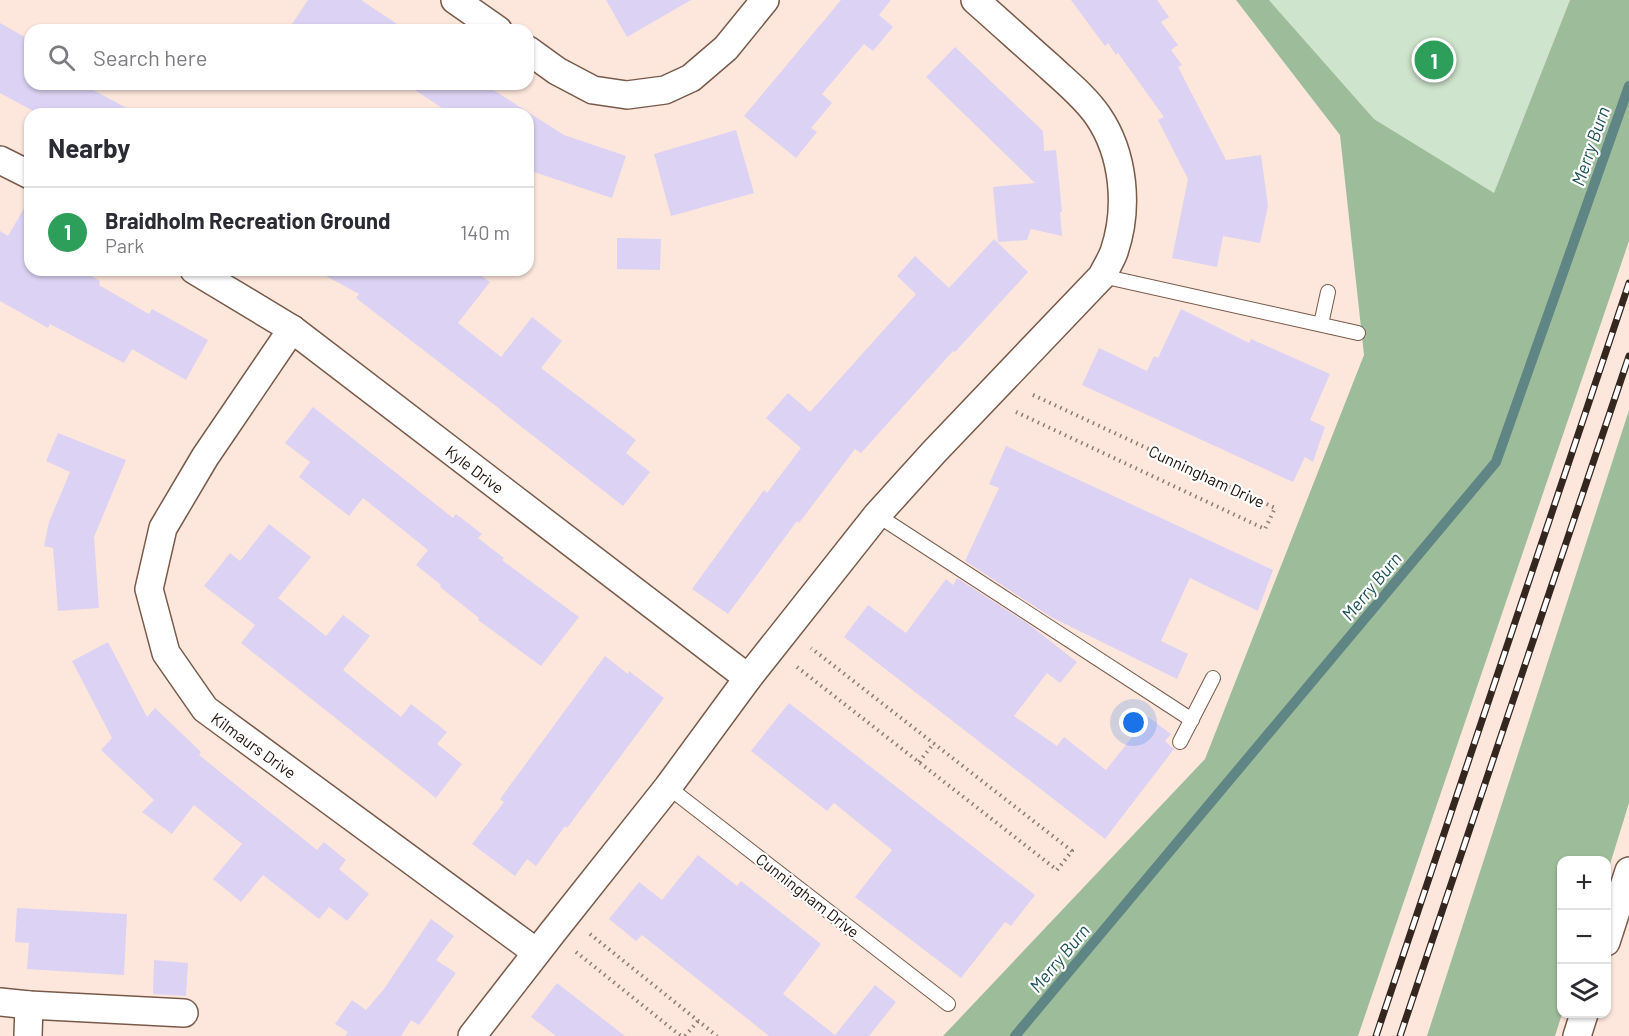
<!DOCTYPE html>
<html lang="en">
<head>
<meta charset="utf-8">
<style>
	:root { --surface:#fff; --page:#f7f7f7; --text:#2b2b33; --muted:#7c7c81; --line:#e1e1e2; --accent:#1a73e8 }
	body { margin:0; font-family:Barlow,sans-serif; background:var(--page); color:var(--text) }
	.controls { position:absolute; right:18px; bottom:18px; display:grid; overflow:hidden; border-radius:12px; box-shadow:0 2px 4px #0004 }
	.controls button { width:54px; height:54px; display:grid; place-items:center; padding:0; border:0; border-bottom:2px solid var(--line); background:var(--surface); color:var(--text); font:30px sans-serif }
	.you { position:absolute; left:1134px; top:723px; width:21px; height:21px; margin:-15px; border:4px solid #fff; border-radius:50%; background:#1a73e8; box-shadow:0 0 0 9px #1a73e833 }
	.badge { display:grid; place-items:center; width:39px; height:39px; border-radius:50%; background:var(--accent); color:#fff; font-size:20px; font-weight:700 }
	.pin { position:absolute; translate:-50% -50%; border:3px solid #fff; box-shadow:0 2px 6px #0006 }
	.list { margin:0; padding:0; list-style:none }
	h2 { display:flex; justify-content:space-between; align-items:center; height:78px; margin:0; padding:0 24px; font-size:26px }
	h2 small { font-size:20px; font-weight:400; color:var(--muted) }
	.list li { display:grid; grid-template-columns:39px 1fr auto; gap:18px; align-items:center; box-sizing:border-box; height:90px; padding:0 24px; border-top:2px solid var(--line) }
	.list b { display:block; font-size:22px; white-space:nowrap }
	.list p { margin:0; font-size:20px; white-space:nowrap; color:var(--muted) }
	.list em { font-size:20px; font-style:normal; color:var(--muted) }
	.icon { flex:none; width:33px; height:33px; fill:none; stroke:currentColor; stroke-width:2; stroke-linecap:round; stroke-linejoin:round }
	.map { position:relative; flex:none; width:1629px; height:1036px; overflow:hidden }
	.search { position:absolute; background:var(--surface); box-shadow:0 2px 4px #0004; left:24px; top:24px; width:510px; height:66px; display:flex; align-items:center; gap:15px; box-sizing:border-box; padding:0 21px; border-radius:18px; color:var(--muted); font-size:22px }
	.panel { position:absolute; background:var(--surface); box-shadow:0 2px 4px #0004; left:24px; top:108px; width:510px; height:168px; border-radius:18px }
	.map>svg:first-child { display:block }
	.green { fill:#cfe4cd }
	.forest { fill:#9dbd9a }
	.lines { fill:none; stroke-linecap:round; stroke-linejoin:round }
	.stream { stroke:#608585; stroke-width:10 }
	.building { fill:#dcd2f3 }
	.lane-casing { stroke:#795a4a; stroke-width:16 }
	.street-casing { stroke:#795a4a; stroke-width:30 }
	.path { stroke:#8d7c73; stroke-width:4; stroke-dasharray:1.5 4.5; stroke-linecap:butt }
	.lane { stroke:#fff; stroke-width:14 }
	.street { stroke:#fff; stroke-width:27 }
	.rail-casing { stroke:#342720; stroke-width:7 }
	.rail { stroke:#fff; stroke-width:4.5; stroke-dasharray:14; stroke-linecap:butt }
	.labels { text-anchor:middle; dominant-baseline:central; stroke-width:4.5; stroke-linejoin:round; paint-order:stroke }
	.street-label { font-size:16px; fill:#1c100a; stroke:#fff }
	.water-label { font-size:18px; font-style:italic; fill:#1b4f51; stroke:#fff }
</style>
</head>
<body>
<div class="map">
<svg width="1629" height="1036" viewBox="0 0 1629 1036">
	<rect width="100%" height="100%" fill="#fde7dc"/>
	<path class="green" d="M1269,0h301l-76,194 -120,-75z"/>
	<g class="forest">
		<path d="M1236,0h33l105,119 120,74 76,-193h59v241l-271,795h-415l262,-277 159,-404 -24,-220z"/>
		<path d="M1629,410v393l-22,71 -1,-14h-44v154l-7,22h-128z"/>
	</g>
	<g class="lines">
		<path class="stream" d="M1015,1036l481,-574 133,-376"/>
	</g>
	<g class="building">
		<path d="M308,0h53l45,30h-118z"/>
		<path d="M606,0h85l-64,37z"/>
		<path d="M841,0h50l-12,15 14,12 -20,24 -9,-7 -42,50 10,9 -21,25 6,4 -21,26 -52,-42z"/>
		<path d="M1071,0h86l12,17 -8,5 17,23 -7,5 11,15 -4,2 48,93 35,-5 7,51 -8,37 -37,-7 -6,31 -45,-9 16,-79 -30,-59 6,-3 -46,-64 -2,2 -8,-12 -3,3z"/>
		<path d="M0,23l30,17v44h52l56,30h-99l-39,-21z"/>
		<path d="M955,47l88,84 1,20 12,-1 6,62h-2l2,24 -31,-7 -4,11 -29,2 -5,-55 42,-4 -109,-106z"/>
		<path d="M406,84h78l80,51 62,21 -14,42 -84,-28v-56h-77z"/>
		<path d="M736,130l18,63 -83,23 -17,-62z"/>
		<path d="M30,198v72h50l20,11 -1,4 50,29 3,-5 56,31 -22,40 -54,-31 -8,14 -74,-39 -2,4 -48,-27v-70l8,5z"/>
		<path d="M617,238l44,1 -1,31 -43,-1z"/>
		<path d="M994,239l34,33 -73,80 -2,-1 -92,102 -6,-4 -56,74 -2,-2 -69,93 -36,-25 72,-99 3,3 34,-45 -35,-30 22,-25 22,19 106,-118 -19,-18 18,-20 34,32z"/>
		<path d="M315,270h159l16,12 -32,41 43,34 31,-40 30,24 -21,27 95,72 -10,13 24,19 -27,34 -123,-96h1l-145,-112 3,-4z"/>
		<path d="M1181,309l68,34 2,-4 79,35 -20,46 15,7 -12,35 -8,-5 -12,25 -211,-97 17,-37 48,23 7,-15 4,2z"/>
		<path d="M313,407l140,111 3,-4 26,20 -4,4 26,20 -2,2 77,57 -38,49 -63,-46 1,-2 -39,-31 1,-2 -25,-20 12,-15 -65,-52 -14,18 -50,-39 11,-15 -25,-19z"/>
		<path d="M58,433l68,27 -32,77 5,71 -41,3 -5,-63 -9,-2 5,-24 21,-50 -24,-11z"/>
		<path d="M1006,446l267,124 -15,40v1l-68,-33 -29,63 27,13 -11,25 -126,-62 -86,-56 34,-73 -10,-4z"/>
		<path d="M269,524l42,33 -33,41 48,38 17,-21 27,21 -27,34 58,47 10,-13 36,28 -10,12 25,20 -26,34 -195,-155 14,-18 -51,-39 26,-33 10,8z"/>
		<path d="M957,578l70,45 50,39 -17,21 -13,-10 -33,43 43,30 7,-9 42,33 42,-53 23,17 -6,7 9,8 -69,90 -261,-202 24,-32 38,28 40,-54 7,6z"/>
		<path d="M108,642l39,75 8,-9 46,44 -2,3 118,95 7,-8 22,18 -7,9 30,25 -22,27 -18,-14 -10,12 -56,-44 -22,27 -28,-23 29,-35 -48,-39 -22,29 -30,-22 12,-12 -53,-50 11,-12 -40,-77z"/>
		<path d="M605,656l23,18 1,-3 35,27 -97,130 -2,-2 -29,40 -9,-7 -12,17 -43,-32 32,-42 -4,-3z"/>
		<path d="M789,703l246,192 -24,31 -6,-4 -44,56 -106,-81 37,-47 -58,-47 -7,8 -76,-60z"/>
		<path d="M698,855l39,31 4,-5 80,63 -38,50 52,41 40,-50 21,17 -27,34h-100l-127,-101 -6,6 -27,-22 30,-37 23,18z"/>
		<path d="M17,908l110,6 -3,61 -97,-6 2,-26 -14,-1z"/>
		<path d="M431,919l23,17 -18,24 20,13 -37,52 -8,-5 -10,16h-56l3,-4 -13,-8 17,-24 14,10 18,-21z"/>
		<path d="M154,960l34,3 -2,33 -33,-2z"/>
		<path d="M557,983l37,29 31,24h-69l-25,-19z"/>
	</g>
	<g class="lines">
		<defs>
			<g id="lane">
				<path d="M1102,276l256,57"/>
				<path d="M1321,324l7,-32"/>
				<path d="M877,515l315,205"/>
				<path d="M1180,742l33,-64"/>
				<path d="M668,787l280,217"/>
			</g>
			<g id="street">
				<path d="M455,0l43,30"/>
				<path d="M528,50l29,21 36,19 34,5 38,-5 26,-12 35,-30 39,-48"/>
				<path d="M0,160l30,15"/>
				<path d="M194,270l98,59 456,349"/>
				<path d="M292,329l-87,128 -42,71 -14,61 17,64 39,56 331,243"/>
				<path d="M1606,942l23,-71"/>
				<path d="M0,1002l29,3 155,8"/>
				<path d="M28,1036l1,-31"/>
				<path d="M472,1036l80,-103 116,-146 80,-109 129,-163 57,-63 168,-176c4,-8 9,-16 12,-24 15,-44 10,-98 -16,-136 -13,-19 -32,-34 -48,-49 -25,-22 -50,-45 -75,-67"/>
				<path d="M1577,1036l7,-22"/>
			</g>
		</defs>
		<use href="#lane" class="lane-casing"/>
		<use href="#street" class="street-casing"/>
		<g class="path">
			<path d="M1016,412l249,117 10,-21 -244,-114"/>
			<path d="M797,667l260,203 15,-19 -261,-203"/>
			<path d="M919,762l15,-19"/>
			<path d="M590,934l127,102"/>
			<path d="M576,952l105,84"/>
			<path d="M685,1036l13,-15"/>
		</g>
		<use href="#lane" class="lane"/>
		<use href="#street" class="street"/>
		<defs>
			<g id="rail">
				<path d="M1376,1036l253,-753"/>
				<path d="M1400,1036l229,-680"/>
			</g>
		</defs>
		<use href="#rail" class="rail-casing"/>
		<use href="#rail" class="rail"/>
	</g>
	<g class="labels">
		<g class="street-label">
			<text transform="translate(475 469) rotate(37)">Kyle Drive</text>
			<text transform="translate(1207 476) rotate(25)">Cunningham Drive</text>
			<text transform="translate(254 745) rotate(36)">Kilmaurs Drive</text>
			<text transform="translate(808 895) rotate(38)">Cunningham Drive</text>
		</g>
		<g class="water-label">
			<text transform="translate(1590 146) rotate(-71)">Merry Burn</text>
			<text transform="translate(1371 586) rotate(-50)">Merry Burn</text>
			<text transform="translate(1059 958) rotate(-50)">Merry Burn</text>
		</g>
	</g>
</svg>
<div class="controls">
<button>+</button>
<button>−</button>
<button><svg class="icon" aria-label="layers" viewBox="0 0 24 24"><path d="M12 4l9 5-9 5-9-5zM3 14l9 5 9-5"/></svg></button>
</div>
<div class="you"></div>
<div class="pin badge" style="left:1434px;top:60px;background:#2e9e5b">1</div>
<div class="search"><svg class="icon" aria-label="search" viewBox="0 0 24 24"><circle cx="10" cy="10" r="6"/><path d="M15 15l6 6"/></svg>Search here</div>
<section class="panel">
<h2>Nearby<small></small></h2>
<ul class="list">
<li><span class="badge" style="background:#2e9e5b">1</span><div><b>Braidholm Recreation Ground</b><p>Park</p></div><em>140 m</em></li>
</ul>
</section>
</div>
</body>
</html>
